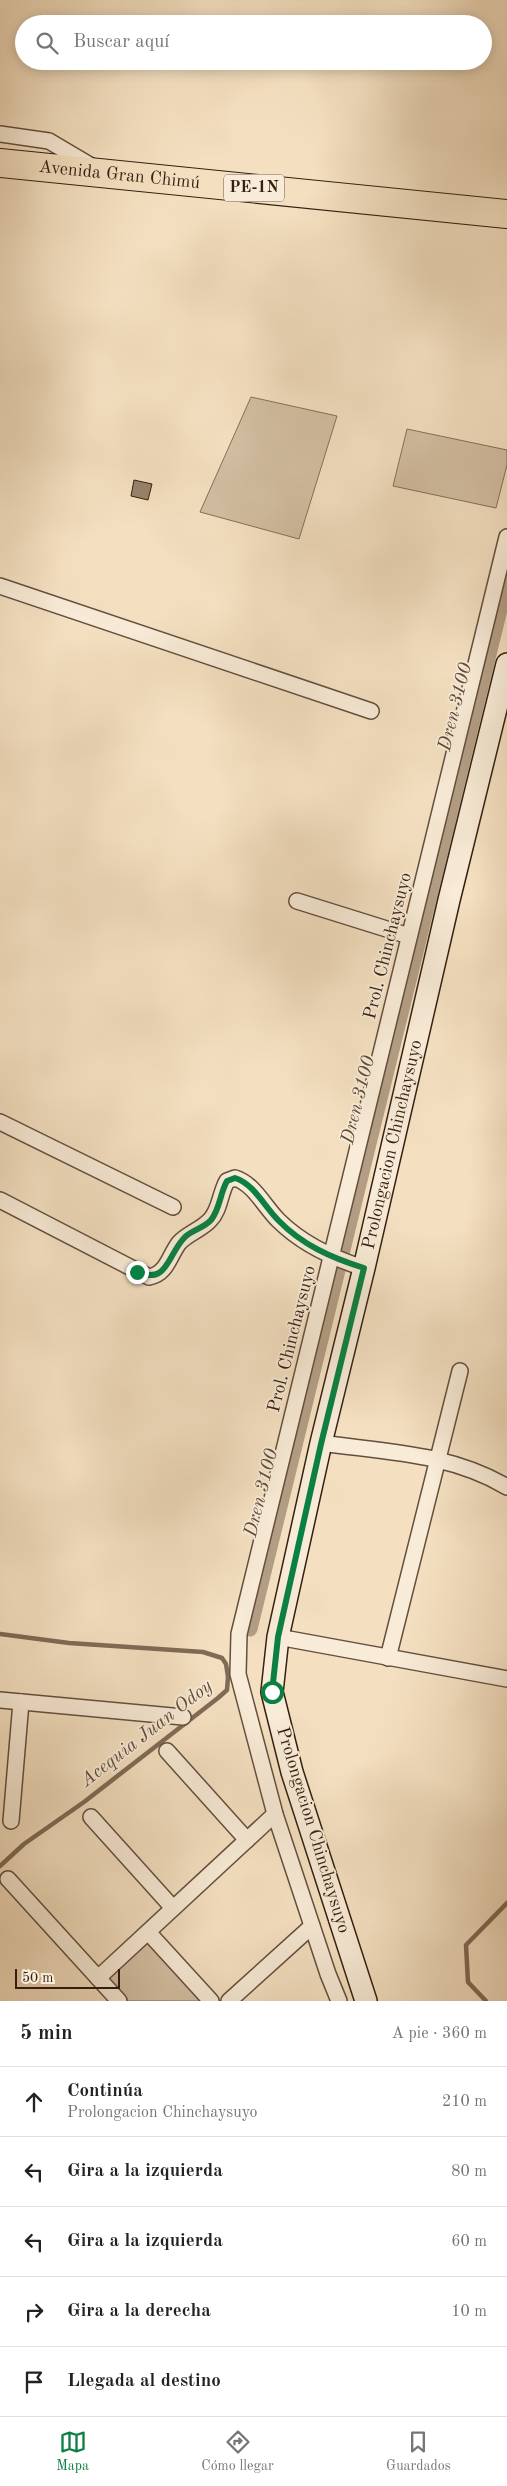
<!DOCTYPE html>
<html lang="es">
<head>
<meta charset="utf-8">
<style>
	:root { --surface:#fff; --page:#f2f2f2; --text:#222; --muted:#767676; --line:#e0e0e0; --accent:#0b8043 }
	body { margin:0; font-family:"Old Standard TT",serif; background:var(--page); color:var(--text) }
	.scale { position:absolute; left:15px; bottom:12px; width:105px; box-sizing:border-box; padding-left:5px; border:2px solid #341f11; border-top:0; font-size:14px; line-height:18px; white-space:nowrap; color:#341f11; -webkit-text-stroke:4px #f8ebd7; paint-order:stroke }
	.stop { position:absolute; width:15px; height:15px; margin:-11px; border:4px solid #0b8043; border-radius:50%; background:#fff }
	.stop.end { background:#0b8043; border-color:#fff; box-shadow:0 1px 5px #0008 }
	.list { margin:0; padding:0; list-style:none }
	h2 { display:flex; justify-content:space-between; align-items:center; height:65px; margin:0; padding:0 20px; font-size:21px }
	h2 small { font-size:16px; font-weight:400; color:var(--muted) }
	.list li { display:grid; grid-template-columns:32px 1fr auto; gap:15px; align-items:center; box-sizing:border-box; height:70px; padding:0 20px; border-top:1px solid var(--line) }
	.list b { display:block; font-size:19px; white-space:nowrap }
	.list p { margin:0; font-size:16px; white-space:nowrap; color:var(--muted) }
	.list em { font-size:16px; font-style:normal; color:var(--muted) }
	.icon { flex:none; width:28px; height:28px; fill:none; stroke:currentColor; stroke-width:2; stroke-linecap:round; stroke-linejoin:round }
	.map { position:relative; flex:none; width:507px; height:2001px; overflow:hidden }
	.search { position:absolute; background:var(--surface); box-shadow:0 2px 12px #0003; left:15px; right:15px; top:15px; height:55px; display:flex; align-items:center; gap:12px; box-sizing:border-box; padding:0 18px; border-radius:28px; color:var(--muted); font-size:19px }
	.sheet { height:415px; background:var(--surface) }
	nav { display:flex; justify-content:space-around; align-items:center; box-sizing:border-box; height:70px; border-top:1px solid var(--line); background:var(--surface); font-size:14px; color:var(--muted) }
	nav a { display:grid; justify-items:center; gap:2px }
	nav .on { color:var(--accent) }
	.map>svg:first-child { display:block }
	.green { fill:#d3bfa3; stroke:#846f5a }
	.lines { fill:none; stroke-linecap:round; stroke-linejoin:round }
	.stream { stroke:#806b57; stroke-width:4.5 }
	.canal { stroke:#b39e85; stroke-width:15 }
	.building { fill:#98836d; stroke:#341f11 }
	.street-casing { stroke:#644f3d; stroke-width:18 }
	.secondary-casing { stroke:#341f11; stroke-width:24 }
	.highway-casing { stroke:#341f11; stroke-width:30 }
	.street { stroke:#f8ebd7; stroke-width:15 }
	.secondary { stroke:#f8ebd7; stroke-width:21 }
	.highway { stroke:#f4e0c1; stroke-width:28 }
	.route { stroke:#0b8043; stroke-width:6 }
	.labels { text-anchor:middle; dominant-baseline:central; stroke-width:4; stroke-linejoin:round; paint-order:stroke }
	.shield { fill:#f8ebd7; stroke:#6f5c4c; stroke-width:1 }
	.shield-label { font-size:16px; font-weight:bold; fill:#341f11 }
	.street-label { font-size:18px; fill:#341f11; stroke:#f8ebd7 }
	.water-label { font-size:19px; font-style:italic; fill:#604b3a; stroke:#f8ebd7 }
</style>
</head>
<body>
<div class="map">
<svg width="507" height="2001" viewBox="0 0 507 2001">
	<rect width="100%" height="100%" fill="#f4e0c1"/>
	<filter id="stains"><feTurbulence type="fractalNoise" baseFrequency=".004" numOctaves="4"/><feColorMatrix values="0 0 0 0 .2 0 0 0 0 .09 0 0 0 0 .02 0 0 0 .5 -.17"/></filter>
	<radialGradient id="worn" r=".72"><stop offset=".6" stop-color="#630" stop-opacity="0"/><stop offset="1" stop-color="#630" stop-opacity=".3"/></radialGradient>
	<g class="green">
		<path d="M251,397l86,19 -38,123 -99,-27z"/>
		<path d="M407,429l100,21v15l-11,43 -103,-22z"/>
		<path d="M151,1940l55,61h-78l-20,-22z"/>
	</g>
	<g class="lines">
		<g class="stream">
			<path d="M0,1634l69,9 134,9 19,6 4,6 2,13 -1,13 -9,8 -134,104 -60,42 -24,22"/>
			<path d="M486,2001l-18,-19 -2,-37 41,-42"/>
		</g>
		<path class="canal" d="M250,1629l257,-1048"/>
	</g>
	<path class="building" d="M134,480l18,4 -4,16 -17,-4z"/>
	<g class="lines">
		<defs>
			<g id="street">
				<path d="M0,134l49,7 44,26"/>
				<path d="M0,586l371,125"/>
				<path d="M297,901l112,35"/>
				<path d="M0,1122l173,85"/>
				<path d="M0,1200l149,77c18,-3 20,-21 30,-34 9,-10 22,-13 31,-23 10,-10 10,-27 17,-39l8,-3c19,6 29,28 43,42 24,24 54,38 86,48"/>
				<path d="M321,1443c64,9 129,10 186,44"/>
				<path d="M278,1637l229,42"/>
				<path d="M388,1658l72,-287"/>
				<path d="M0,1700l183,17"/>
				<path d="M167,1751l80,89"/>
				<path d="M91,1817l82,91"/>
				<path d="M11,1821l10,-119"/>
				<path d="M8,1879l111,122"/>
				<path d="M148,1932l63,69"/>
				<path d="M98,1978l177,-164"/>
				<path d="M229,2001l83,-75"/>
				<path d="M339,2001l-11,-27 -53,-160 -37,-140 1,-40 268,-1097"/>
			</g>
			<g id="secondary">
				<path id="s1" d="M366,2001l-74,-229 -20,-80 6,-55 43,-194 43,-175 85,-368 58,-236"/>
			</g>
			<g id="highway">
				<path id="s2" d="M0,163l507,51"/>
			</g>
		</defs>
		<use href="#street" class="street-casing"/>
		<use href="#secondary" class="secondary-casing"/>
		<use href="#highway" class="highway-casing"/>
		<use href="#street" class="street"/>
		<use href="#secondary" class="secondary"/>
		<use href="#highway" class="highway"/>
	</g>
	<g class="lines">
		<path class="route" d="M137,1272c31,13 30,-17 48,-35 7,-7 19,-9 26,-17 9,-11 9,-27 16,-39l8,-3c19,6 29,28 43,42 24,25 54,38 86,48l-43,176 -43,193 -6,55"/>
	</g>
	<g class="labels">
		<rect class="shield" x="224" y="174.5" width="60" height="27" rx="4"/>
		<g class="shield-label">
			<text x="254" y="188">PE-1N</text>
		</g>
		<g class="street-label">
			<text stroke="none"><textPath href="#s2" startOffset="120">Avenida Gran Chimú</textPath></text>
			<text transform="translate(388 946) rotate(-76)">Prol. Chinchaysuyo</text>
			<text stroke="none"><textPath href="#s1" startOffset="884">Prolongacion Chinchaysuyo</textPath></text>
			<text transform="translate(292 1339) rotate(-76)">Prol. Chinchaysuyo</text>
			<text transform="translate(313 1830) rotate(73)">Prolongacion Chinchaysuyo</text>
		</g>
		<g class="water-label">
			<text transform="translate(456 707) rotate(-76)">Dren 3100</text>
			<text transform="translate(359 1100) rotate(-76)">Dren 3100</text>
			<text transform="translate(262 1493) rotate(-76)">Dren 3100</text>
			<text transform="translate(147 1734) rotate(-38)">Acequia Juan Odoy</text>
		</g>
	</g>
	<rect width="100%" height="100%" filter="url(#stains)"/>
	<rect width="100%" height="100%" fill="url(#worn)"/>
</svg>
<div class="scale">50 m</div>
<div class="stop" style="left:272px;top:1692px"></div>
<div class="stop end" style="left:137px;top:1272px"></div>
<div class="search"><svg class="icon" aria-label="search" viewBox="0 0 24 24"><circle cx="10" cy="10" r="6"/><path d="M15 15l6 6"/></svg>Buscar aquí</div>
</div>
<section class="sheet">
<h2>5 min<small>A pie · 360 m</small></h2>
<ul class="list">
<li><svg class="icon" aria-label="ahead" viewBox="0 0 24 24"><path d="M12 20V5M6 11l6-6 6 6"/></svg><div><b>Continúa</b><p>Prolongacion Chinchaysuyo</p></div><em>210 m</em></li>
<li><svg class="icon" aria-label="left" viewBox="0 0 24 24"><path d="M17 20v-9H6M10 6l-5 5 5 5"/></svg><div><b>Gira a la izquierda</b></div><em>80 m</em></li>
<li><svg class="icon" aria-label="left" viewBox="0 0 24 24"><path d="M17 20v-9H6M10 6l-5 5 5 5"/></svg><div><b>Gira a la izquierda</b></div><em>60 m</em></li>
<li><svg class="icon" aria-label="right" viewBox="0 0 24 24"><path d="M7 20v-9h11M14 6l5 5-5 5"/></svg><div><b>Gira a la derecha</b></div><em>10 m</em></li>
<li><svg class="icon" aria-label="arrive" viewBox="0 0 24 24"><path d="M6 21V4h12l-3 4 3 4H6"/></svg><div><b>Llegada al destino</b></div></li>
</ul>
</section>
<nav>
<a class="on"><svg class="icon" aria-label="map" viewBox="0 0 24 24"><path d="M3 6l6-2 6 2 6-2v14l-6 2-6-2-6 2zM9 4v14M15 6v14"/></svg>Mapa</a>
<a><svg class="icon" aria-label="directions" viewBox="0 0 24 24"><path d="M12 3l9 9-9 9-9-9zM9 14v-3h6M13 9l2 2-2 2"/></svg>Cómo llegar</a>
<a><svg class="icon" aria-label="saved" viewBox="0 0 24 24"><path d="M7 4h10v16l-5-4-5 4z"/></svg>Guardados</a>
</nav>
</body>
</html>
